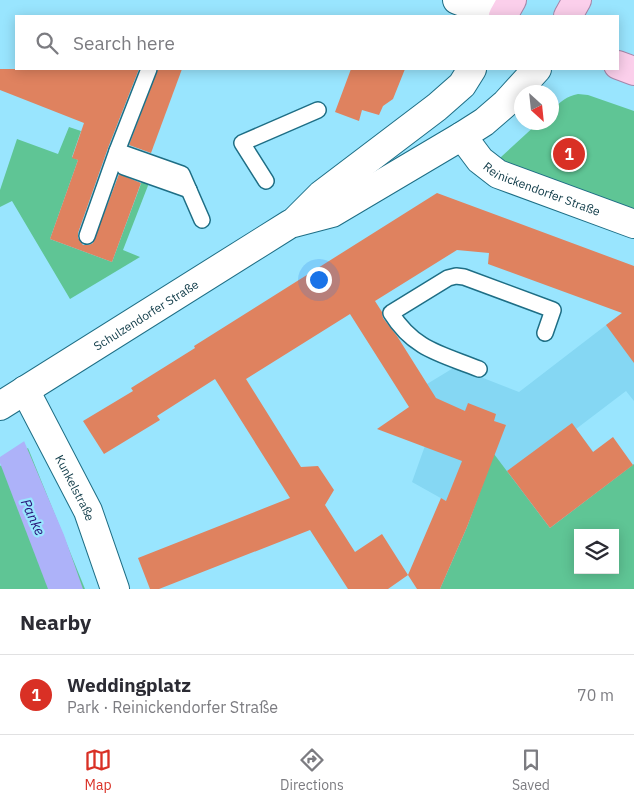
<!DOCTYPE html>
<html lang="en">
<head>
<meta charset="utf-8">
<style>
	:root { --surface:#fff; --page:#f7f7f7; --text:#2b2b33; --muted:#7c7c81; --line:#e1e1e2; --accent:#d93025 }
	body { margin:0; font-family:"IBM Plex Sans",sans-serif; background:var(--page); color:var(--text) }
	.controls { position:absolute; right:15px; bottom:15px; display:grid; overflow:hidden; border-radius:0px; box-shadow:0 2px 12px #0003 }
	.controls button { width:45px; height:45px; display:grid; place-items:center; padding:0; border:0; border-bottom:1px solid var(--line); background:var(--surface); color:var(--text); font:25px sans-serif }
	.compass { position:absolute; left:514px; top:85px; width:45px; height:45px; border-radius:50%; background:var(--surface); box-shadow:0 2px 12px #0003; rotate:153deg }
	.you { position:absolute; left:318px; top:279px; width:18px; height:18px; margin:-12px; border:4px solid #fff; border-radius:50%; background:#1a73e8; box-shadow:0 0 0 8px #1a73e833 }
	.badge { display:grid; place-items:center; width:32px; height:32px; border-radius:50%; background:var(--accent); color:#fff; font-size:16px; font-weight:700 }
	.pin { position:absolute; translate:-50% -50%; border:2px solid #fff; box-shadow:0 1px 5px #0006 }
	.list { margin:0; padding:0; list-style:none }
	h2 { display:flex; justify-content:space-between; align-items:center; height:65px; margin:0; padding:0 20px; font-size:21px }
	h2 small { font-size:16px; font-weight:400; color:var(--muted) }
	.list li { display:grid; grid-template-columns:32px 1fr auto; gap:15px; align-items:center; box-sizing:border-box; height:80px; padding:0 20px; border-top:1px solid var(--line) }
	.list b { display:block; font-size:19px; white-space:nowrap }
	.list p { margin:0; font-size:16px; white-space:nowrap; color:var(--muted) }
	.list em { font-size:16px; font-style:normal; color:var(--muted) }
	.icon { flex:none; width:28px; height:28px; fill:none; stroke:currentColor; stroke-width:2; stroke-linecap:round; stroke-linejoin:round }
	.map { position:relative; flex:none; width:634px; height:589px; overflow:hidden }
	.search { position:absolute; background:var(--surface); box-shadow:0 2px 12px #0003; left:15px; right:15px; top:15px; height:55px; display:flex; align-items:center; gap:12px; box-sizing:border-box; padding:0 18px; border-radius:0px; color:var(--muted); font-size:19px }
	.sheet { height:145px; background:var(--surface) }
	nav { display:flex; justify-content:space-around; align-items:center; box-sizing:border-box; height:70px; border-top:1px solid var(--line); background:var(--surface); font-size:14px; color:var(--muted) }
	nav a { display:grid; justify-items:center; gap:2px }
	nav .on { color:var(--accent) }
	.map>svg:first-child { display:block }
	.built { fill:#85d7f3 }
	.green { fill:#5fc595; fill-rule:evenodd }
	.water { fill:#adb2f9 }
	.pier { fill:#99e5fe }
	.building { fill:#df825f; fill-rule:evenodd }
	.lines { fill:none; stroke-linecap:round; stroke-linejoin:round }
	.service-casing { stroke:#1e6e85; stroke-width:18 }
	.minor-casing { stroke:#1e6e85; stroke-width:30 }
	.secondary-casing { stroke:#1e6e85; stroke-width:30 }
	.primary-casing { stroke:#a686a9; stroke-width:30 }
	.service { stroke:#fff; stroke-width:15 }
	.minor { stroke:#fff; stroke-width:28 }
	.secondary { stroke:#fff; stroke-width:28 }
	.primary { stroke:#fbcfeb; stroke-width:28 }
	.labels { text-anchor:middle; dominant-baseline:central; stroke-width:4.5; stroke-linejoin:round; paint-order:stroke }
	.street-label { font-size:12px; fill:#0d3946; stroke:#99e5fe }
	.water-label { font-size:14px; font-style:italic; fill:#281378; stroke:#99e5fe }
</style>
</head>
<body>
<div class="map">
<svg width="634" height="589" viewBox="0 0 634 589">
	<rect width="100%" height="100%" fill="#99e5fe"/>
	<path class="built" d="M634,290v111l-8,-10 -50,38 38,50 -143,36 -59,-33 14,-39 1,-59 28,-17 64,25 108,-83z"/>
	<g class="green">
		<path d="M578,94l10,1 46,16v102l-134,-53 1,-3 37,-34 14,-1v-12c8,-8 15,-14 26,-16z"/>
		<path d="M69,127l12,4 -9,26 6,3 -28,79 62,23 30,-81 7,2 -26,67 17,7 -70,42 -58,-98 -12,6v-17l17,-51 41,15z"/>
		<path d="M28,448l57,141h-85v-123z"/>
		<path d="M494,454l56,74 84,-64v125h-194l27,-62zM578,533h37v37h-37z"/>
	</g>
	<path class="water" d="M0,398l24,43 40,94 19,54h-35l-48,-126z"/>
	<path class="pier" d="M0,396l26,44 -26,17z"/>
	<g class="building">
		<path d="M0,69h139l-31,79 -30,85v5l5,7h6l4,-2 26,-69 22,9 -29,79 -62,-23 28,-79 -6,-2 12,-35 -84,-33z"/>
		<path d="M158,69h24l-31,84 -22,-8z"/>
		<path d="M351,69h54l-12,30 -10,7 -4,9 -17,-5 -3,11 -24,-9z"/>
		<path d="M437,193l197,73v97l-28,-38 16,-12 -134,-49 1,-11 -32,-3 -82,51 7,11 1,6 14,18 39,62 29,13 3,-8 28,11 -2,7 12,4 -39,102 -27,62h-23l-9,-14 -20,14h-40l-38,-59 -151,59h-9l-12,-31 152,-60 -75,-119 -58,37 3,4 -56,34 -21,-33 50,-30 -2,-3 64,-40 -1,-2zM350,314l59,93 -32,22 85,32 -16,40 -5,-3 -33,77 -26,-41 -27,18 -30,-47 9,-15 -16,-24 -17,1 -55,-88z"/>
		<path d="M572,423l21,29 20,-15 20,28 -83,63 -43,-57z"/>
	</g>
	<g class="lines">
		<defs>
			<g id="service">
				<path d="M117,151l32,-82"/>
				<path d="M124,167l65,23"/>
				<path d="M266,181l-24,-38 76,-33"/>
				<path d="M87,236l30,-85 65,23 20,46"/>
				<path d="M479,369c-37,-15 -65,-19 -88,-56l57,-35 8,-2 8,1 89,33 -8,23"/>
			</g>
			<g id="minor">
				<path id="s1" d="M462,136l18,24 18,14 136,50"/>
				<path d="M294,222l27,-27 116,-88 25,-22 10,-16"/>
				<path id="s2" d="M25,390l63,121 27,78"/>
				<path id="s3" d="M0,406l290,-182 42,-11 130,-77 22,-14 22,-19 31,-34"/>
			</g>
			<path id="secondary" d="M457,0l42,16"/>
			<g id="primary">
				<path d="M503,16l9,-16"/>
				<path d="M568,16l9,-16"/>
				<path d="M618,65l16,6"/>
			</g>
		</defs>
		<use href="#service" class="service-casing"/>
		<use href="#minor" class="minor-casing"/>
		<use href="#secondary" class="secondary-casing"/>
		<use href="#primary" class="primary-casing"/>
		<use href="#service" class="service"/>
		<use href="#minor" class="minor"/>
		<use href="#secondary" class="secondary"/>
		<use href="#primary" class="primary"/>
	</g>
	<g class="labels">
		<g class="street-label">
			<text stroke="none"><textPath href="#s1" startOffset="99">Reinickendorfer Straße</textPath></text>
			<text stroke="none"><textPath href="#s3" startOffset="172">Schulzendorfer Straße</textPath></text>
			<text stroke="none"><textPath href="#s2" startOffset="110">Kunkelstraße</textPath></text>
		</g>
		<g class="water-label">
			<text transform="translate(33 517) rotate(65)">Panke</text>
		</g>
	</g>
</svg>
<div class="controls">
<button><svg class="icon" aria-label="layers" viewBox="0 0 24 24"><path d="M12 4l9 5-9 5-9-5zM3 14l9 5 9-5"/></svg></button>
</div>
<svg class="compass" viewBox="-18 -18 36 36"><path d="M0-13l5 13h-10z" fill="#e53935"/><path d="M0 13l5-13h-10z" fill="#7c7c81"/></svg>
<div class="you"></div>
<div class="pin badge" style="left:569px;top:154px">1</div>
<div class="search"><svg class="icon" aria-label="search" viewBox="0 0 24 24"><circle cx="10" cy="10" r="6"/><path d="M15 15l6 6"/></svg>Search here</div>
</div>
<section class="sheet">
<h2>Nearby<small></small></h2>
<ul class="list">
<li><span class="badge">1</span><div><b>Weddingplatz</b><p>Park · Reinickendorfer Straße</p></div><em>70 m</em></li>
</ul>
</section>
<nav>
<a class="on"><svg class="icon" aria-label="map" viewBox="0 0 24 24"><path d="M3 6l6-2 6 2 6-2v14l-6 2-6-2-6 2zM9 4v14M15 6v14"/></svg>Map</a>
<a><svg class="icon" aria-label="directions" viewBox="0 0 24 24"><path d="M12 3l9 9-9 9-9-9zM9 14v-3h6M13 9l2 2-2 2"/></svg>Directions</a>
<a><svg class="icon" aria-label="saved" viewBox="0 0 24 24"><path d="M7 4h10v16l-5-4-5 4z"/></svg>Saved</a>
</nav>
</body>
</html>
